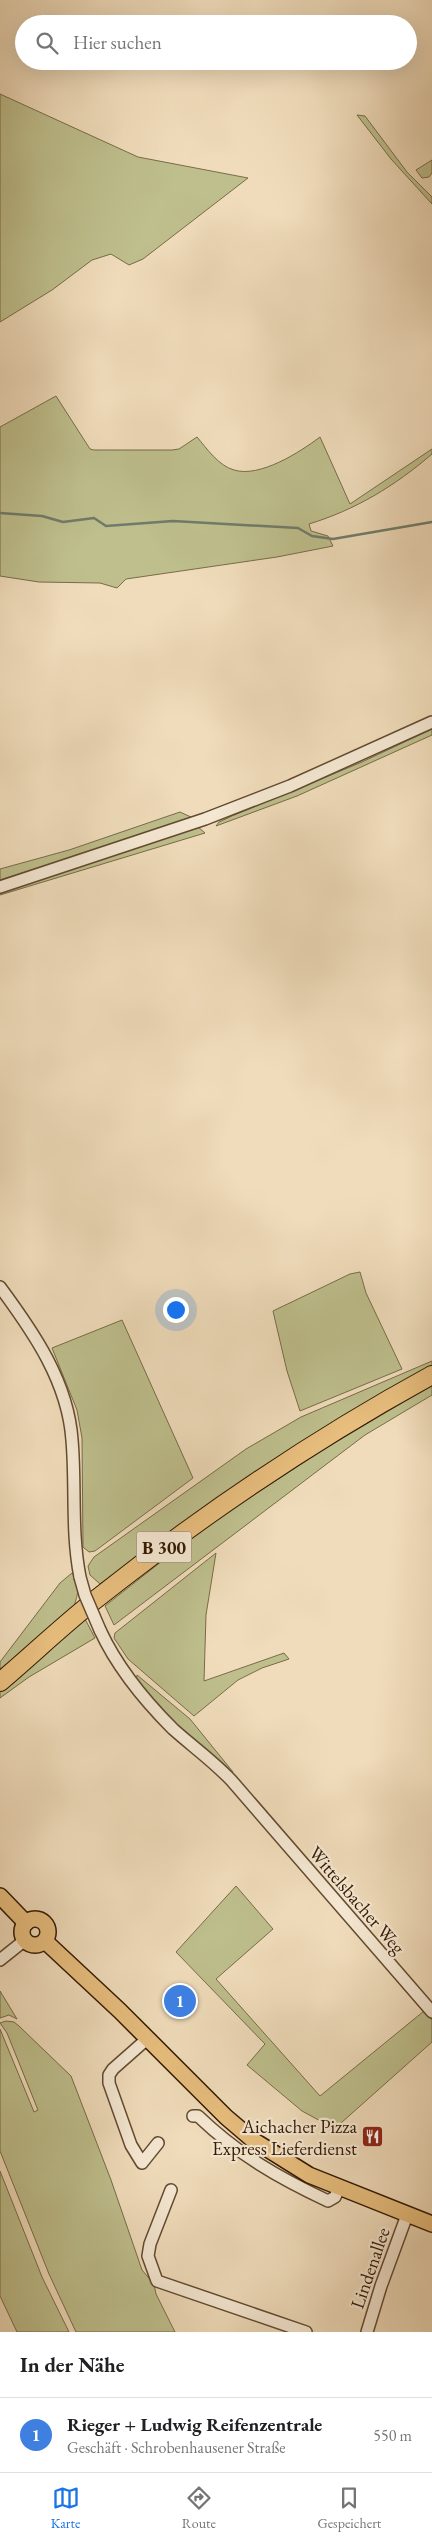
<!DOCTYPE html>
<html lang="de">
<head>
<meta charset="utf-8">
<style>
	:root { --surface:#fff; --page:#f2f2f2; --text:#202124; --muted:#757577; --line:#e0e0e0; --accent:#1a73e8 }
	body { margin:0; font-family:"EB Garamond",serif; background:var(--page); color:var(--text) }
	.you { position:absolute; left:175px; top:1309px; width:18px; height:18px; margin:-12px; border:4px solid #fff; border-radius:50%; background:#1a73e8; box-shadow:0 0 0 8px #1a73e833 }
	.badge { display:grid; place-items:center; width:32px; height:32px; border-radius:50%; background:var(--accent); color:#fff; font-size:16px; font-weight:700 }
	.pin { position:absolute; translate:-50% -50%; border:2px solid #fff; box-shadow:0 1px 5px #0006 }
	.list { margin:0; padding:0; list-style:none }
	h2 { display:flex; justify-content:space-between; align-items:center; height:65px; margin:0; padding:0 20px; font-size:21px }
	h2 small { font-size:16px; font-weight:400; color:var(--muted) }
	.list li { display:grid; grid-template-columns:32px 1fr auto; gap:15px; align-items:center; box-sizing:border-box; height:75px; padding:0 20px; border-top:1px solid var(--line) }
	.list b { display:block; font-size:19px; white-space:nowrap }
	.list p { margin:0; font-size:16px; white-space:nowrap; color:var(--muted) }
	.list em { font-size:16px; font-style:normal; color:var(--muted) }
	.icon { flex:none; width:28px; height:28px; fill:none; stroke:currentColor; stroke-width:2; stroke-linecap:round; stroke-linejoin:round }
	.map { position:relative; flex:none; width:432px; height:2332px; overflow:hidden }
	.search { position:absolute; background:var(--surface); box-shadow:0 5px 20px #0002; left:15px; right:15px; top:15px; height:55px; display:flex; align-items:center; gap:12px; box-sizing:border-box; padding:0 18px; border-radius:28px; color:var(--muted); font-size:19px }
	.sheet { height:140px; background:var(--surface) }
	nav { display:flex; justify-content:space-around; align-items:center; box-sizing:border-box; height:70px; border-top:1px solid var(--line); background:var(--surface); font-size:14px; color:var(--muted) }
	nav a { display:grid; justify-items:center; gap:2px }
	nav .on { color:var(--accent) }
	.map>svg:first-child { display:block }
	.green { fill:#bebf8d; stroke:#786c48 }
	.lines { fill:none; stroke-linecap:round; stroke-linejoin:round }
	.stream { stroke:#707b6b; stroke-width:2.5 }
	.minor-casing { stroke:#624a30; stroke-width:14 }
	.major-casing { stroke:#321902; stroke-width:18 }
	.highway-casing { stroke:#321902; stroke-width:20 }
	.minor { stroke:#f5e8d3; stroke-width:11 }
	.major { stroke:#e8be7e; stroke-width:15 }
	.highway { stroke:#e8be7e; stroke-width:18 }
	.minor-bridge-casing { stroke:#624a30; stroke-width:14; stroke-linecap:butt }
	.minor-bridge { stroke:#f5e8d3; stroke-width:11 }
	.labels { text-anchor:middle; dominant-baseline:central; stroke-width:4.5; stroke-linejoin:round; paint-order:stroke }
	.shield { fill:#f5e8d3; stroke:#6c5741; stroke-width:1 }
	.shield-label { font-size:18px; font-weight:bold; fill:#321902 }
	.street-label { font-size:19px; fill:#321902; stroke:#f5e8d3 }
	.poi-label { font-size:19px; fill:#321902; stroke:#f5e8d3; text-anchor:end }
</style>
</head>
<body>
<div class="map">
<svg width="432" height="2332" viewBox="0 0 432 2332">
	<rect width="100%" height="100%" fill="#f0dcbb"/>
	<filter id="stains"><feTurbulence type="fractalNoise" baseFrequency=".004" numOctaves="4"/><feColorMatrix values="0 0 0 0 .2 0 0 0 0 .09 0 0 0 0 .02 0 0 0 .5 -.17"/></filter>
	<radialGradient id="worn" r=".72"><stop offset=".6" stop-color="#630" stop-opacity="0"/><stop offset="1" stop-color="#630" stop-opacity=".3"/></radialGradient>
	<g class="green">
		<path d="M0,94l138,63 110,21 -105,81 -14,6 -18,-11 -19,6 -40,30 -52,32z"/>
		<path d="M357,115l8,1 42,56 25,25v7l-41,-45z"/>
		<path d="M432,160v13l-3,4 -7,1 -6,-8z"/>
		<path d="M56,396l34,53 4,1h78l7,-1 18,-12c10,12 22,29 37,33 26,8 66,-18 86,-33l30,67 82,-55v5c-37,32 -77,56 -123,70l2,7 17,5 5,10 -56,11 -151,22 -9,9 -17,-5 -61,-1 -39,-6v-149z"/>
		<path d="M432,729v6l-135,61 -81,30 3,-4 13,-6 130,-54z"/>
		<path d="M180,812l13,6 -193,62v-11l69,-19z"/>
		<path d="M197,826l8,7 -205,62v-5z"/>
		<path d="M360,1272l6,21 36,76 -102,42 -13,-40 -14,-60 77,-37z"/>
		<path d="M122,1320l71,158 -98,73 -6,1 -6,-5 -1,-109 -5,-28 -25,-62z"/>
		<path d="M432,1361v7c-118,61 -225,137 -332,216l-10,-9 -2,-9 6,-9 152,-108 55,-32z"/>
		<path d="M432,1385v10l-67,40 -251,190 -9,-19 100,-79 116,-76z"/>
		<path d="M216,1553l-10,62 -2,66 80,-28 5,6 -27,9 -24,12 -44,36 -66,-57 -14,-21 1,-5z"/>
		<path d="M72,1573c9,9 6,22 2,33l-74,66v-10l60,-79z"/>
		<path d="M85,1619l10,19 -66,39 -29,21v-8z"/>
		<path d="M137,1675l53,44 43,53 -3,3 -52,-47 -42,-47z"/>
		<path d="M236,1886l37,43 -57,50 104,117 104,-85 8,9v22l-91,81 -4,7 -35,-19 -55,-46 18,-21 -89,-92z"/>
		<path d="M0,1991l17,28 -8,-4 -9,3z"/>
		<path d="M6,2021l8,1 5,4 52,50 40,104 31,90 12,14 2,10 19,38h-99l-27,-58 -49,-123v-122l34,83 4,-2 -31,-77 -7,-10z"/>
		<path d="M0,2171l42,106 27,55h-52l-17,-36z"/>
	</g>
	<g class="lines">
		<path class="stream" d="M0,513l42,3 21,6 31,-4 12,8 67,-5 125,7 14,8 21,3 99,-17"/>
		<defs>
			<g id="minor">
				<path d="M0,887l205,-68 85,-33 142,-64"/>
				<path d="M0,1287c34,46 68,95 72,153 4,46 -1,92 8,137"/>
				<path d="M100,1630c17,37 44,70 73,99 19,17 40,32 58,51l201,232"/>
				<path d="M0,1960l25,-20"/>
				<path d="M147,2039l-34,30 -4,6v8l22,62 11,18 16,-20"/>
				<path d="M193,2116h5c41,39 79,61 130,85l7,-4 4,-9"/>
				<path d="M171,2190l-21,54 -2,12 9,25 149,51"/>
				<path d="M367,2332l14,-46 26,-71"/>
			</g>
			<g id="major">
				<path d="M0,1896l26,27"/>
				<circle cx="35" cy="1932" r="13"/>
				<path d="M45,1941l75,70 106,106 27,23 56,35 123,49"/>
			</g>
			<path id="highway" d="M0,1682c32,-27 62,-56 95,-82 106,-84 218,-160 337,-225"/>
		</defs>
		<use href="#minor" class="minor-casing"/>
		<use href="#major" class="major-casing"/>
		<use href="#highway" class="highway-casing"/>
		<use href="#minor" class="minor"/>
		<use href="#major" class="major"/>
		<use href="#highway" class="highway"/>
		<defs>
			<path id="minor-bridge" d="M80,1577l5,18 15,35"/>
		</defs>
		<use href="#minor-bridge" class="minor-bridge-casing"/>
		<use href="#minor-bridge" class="minor-bridge"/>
	</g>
	<defs>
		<symbol id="restaurant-square" viewBox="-11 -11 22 22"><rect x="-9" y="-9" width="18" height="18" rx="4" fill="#8f2418" stroke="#f5e8d3"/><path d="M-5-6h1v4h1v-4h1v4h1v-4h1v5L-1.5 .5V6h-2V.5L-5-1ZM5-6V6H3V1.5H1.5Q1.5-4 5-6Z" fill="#fff"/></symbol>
	</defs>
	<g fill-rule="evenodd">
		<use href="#restaurant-square" x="360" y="2124" width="25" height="25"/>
	</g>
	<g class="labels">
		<rect class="shield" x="136.5" y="1531.5" width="55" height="31" rx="4"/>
		<g class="shield-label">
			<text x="164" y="1547">B 300</text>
		</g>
		<g class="street-label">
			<text transform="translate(357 1900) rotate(49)">Wittelsbacher Weg</text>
			<text transform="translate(370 2268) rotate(-71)">Lindenallee</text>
		</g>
		<g class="poi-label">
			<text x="357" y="2126">Aichacher Pizza<tspan x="357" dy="22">Express Lieferdienst</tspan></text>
		</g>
	</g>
	<rect width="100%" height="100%" filter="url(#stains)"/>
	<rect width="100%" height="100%" fill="url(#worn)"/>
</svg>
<div class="you"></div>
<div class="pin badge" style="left:180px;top:2001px;background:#3f7fe0">1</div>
<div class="search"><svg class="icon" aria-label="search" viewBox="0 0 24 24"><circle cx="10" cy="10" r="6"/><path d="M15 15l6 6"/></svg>Hier suchen</div>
</div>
<section class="sheet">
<h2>In der Nähe<small></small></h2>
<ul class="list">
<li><span class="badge" style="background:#3f7fe0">1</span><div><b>Rieger + Ludwig Reifenzentrale</b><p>Geschäft · Schrobenhausener Straße</p></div><em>550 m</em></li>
</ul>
</section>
<nav>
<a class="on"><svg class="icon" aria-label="map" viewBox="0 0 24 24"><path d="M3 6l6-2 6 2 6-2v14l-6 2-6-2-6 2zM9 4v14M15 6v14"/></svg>Karte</a>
<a><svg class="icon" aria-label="directions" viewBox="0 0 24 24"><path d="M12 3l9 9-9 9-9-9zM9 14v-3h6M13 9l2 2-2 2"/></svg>Route</a>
<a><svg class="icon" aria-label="saved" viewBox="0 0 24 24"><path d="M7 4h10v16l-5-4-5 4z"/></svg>Gespeichert</a>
</nav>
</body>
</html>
